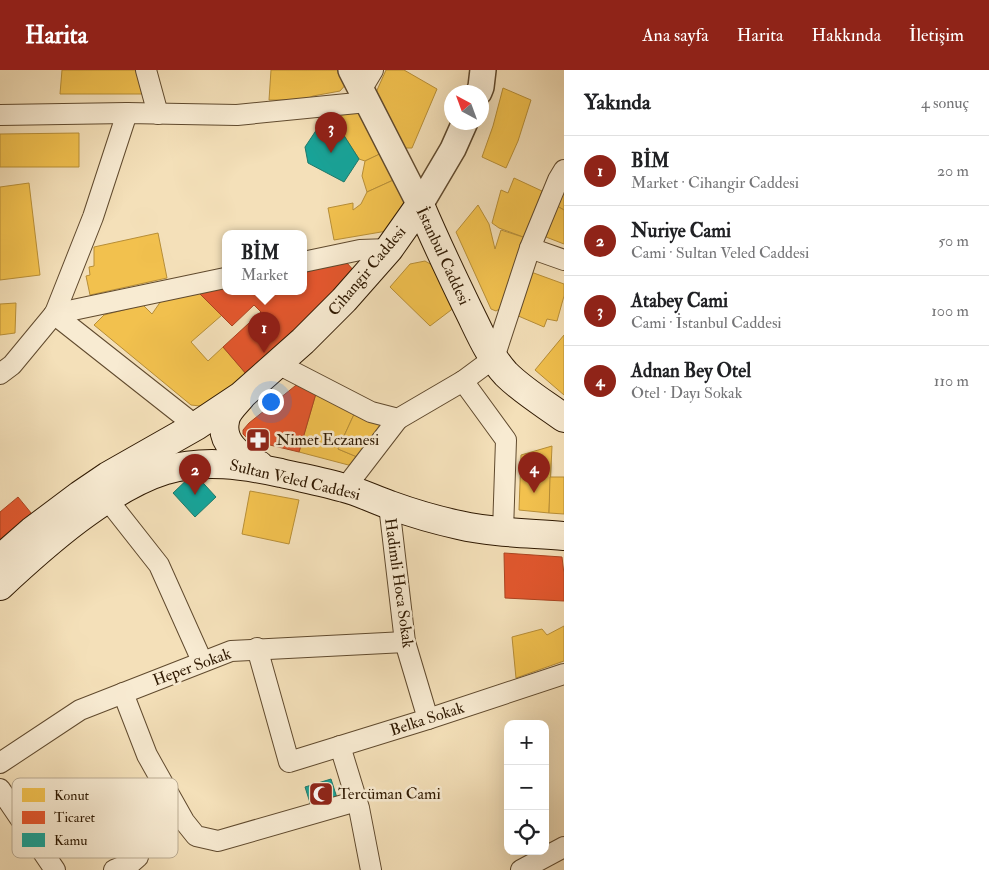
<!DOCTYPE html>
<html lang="tr">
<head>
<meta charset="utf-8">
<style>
	:root { --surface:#fff; --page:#f2f2f2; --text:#202124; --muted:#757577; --line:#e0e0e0; --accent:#8f2418 }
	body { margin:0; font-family:"IM FELL Double Pica",serif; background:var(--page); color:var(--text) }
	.controls { position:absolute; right:15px; bottom:15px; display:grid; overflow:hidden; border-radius:10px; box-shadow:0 5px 20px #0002 }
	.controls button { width:45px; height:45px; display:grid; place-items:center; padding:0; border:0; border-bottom:1px solid var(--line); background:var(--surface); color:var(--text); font:25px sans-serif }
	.compass { position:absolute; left:444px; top:15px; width:45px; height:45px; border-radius:50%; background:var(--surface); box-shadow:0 5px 20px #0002; rotate:319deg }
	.you { position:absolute; left:270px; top:331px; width:18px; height:18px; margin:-12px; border:4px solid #fff; border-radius:50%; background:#1a73e8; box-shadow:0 0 0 8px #1a73e833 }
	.badge { display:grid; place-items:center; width:32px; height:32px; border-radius:50%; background:var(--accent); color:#fff; font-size:16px; font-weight:700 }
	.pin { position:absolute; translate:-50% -41px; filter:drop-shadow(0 1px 2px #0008) }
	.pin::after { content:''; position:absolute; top:26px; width:18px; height:15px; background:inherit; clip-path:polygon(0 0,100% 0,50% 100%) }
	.popup { position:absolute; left:222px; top:160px; width:85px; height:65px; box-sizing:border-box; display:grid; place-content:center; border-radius:10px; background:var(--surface); filter:drop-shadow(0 1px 4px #0005); font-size:16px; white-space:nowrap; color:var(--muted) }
	.popup b { font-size:19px; color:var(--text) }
	.popup::after { content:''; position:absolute; left:50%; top:100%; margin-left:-10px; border:10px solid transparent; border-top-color:var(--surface) }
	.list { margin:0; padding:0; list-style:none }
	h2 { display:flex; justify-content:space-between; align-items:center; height:65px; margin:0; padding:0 20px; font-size:21px }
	h2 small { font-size:16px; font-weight:400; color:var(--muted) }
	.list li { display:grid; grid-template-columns:32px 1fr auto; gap:15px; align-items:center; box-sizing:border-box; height:70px; padding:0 20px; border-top:1px solid var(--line) }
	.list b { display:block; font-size:19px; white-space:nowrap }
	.list p { margin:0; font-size:16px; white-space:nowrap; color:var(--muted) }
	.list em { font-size:16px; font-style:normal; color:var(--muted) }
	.icon { flex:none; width:28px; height:28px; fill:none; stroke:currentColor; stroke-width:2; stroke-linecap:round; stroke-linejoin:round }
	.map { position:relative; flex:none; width:564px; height:800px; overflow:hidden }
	header { display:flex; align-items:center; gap:30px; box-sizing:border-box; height:70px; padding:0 25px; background:var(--accent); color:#fff }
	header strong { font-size:24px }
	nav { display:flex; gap:28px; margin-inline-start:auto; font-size:18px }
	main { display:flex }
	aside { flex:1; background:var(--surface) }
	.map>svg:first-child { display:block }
	.homes { fill:#f2c14e; stroke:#b78e37 }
	.shops { fill:#e4572e; stroke:#ad4420 }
	.public { fill:#17a398; stroke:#1e796a }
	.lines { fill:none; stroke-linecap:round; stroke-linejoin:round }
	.minor-casing { stroke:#604a2e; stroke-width:22 }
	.tertiary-casing { stroke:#604a2e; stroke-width:28 }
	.secondary-casing { stroke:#2e1800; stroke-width:30 }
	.minor { stroke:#f8ebd2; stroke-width:20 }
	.tertiary { stroke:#f8ebd2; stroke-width:25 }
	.secondary { stroke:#f8ebd2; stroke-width:28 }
	.labels { text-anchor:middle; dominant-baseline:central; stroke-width:5; stroke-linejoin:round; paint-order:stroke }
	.street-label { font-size:16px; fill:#2e1800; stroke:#f8ebd2 }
	.poi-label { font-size:16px; fill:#2e1800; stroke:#f8ebd2; text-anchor:start }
	.key { fill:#f8ebd2; stroke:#bbac93; stroke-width:1 }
	.key-label { font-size:14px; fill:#2e1800 }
</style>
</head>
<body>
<header>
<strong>Harita</strong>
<nav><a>Ana sayfa</a><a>Harita</a><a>Hakkında</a><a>İletişim</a></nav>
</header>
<main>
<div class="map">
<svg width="564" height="800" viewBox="0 0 564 800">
	<rect width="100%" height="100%" fill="#f4e0b9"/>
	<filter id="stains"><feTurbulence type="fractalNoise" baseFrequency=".004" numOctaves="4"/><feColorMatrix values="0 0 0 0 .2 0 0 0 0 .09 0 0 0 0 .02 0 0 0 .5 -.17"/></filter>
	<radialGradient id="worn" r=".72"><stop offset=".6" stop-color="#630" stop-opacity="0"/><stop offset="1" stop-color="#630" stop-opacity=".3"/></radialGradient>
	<g class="homes">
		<path d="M62,0h75l6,24h-83z"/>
		<path d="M271,0h72l5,12 -8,9 -27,5 -8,4h-36z"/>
		<path d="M386,0h18l33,19 -25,59h-14l-24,-51z"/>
		<path d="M503,18l28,12 -13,41 -12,27 -24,-11 11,-31z"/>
		<path d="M362,41l24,40 -21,10 -6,-2 -23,-36 -1,-10z"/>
		<path d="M79,63v34h-79v-33z"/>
		<path d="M386,81l14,26 -33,15 -5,-16 3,-15z"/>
		<path d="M400,107l8,18 -21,36 -53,9 -6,-32 25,-5v7l8,-6 6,-12z"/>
		<path d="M514,108l28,13 -16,47 -27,-10 -7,-5 9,-33 7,3z"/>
		<path d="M29,113l11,92 -40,5v-93z"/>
		<path d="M564,118v22l-7,-4z"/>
		<path d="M478,135l11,19 6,25 6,-19 25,8 -23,69 -7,4 -5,-2 -35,-77z"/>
		<path d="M557,136l7,4v34l-18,-7z"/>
		<path d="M158,163l9,45 -77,17 -4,-19 4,-1 -1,-8 5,-1v-19z"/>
		<path d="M425,191l7,4 23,42 -25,19 -40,-39 20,-23z"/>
		<path d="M531,202l33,12v12l-7,25 -10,-2 -3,8 -28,-12z"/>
		<path d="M199,223l23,22 -31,27 17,19 15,-14 24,28 -36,27 -11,4 -9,-1 -97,-80 10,-10 39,-10 9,9 9,-13z"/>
		<path d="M16,233l-1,30 -15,2v-31z"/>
		<path d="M564,265v60l-29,-25z"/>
		<path d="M317,320l39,20 -18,39 24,10 -6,8 -57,-15z"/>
		<path d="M356,340l33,14 -27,35 -24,-10z"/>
		<path d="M552,376l-3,67 -30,-3 2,-55z"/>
		<path d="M550,407h14v37l-15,-1z"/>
		<path d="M250,421l49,9 -10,44 -47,-10z"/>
		<path d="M564,556v35l-48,17 -4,-41 30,-8 5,6z"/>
	</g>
	<g class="shops">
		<path d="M347,193l8,9 -62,61 -46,42 -24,-28 38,-35 -7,-7 -22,21 -33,-33 26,-5v4h78v-20z"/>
		<path d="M300,312l17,8 -18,62 -50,-12 -6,-6v-4l6,-7z"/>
		<path d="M18,427l18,22 -36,29v-36z"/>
		<path d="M504,483l58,4 2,17v27l-59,-3z"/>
	</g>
	<g class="public">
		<path d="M336,53l23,36 -15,23 -36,-19 -3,-16 14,-21z"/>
		<path d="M194,403l22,24 -21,20 -22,-24z"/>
		<path d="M331,709l7,22 -26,8 -7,-22z"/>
	</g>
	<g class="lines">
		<defs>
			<g id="minor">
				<path d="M146,0l12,44"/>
				<path d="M361,20l12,-20"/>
				<path d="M0,45l127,-2"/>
				<path d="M530,178l34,12"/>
				<path d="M303,192l57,-12 29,-1"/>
				<path d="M278,294l93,48 27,7 65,-38 31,-23 36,-110 28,-68 6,-10"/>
				<path d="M0,304l12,-9 43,-52 38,-96 34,-104 110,2 130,-13"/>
				<path d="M463,311l43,59 -3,91"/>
				<path d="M196,356l-142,-112 171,-36"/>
				<path d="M345,418l53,-69"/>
				<path d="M107,429l52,66 43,96"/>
				<path d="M389,435l16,137 23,77"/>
				<path d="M257,578l32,114 139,-43 136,-45"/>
				<path d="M123,623l24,62 37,66 12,15 22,5 139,-40"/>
				<path d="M340,676l19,62 12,62"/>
				<path d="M0,693l80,-53 151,-59 174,-9"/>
				<path d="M0,719l55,81"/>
				<path d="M113,734l25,53 -7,6 -17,7"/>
				<path d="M521,800l43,-23"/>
			</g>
			<g id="tertiary">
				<path d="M351,0l69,135"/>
				<path d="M479,22l2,-5 2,-17"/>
				<path d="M420,135l33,-56 12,-27"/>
			</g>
			<g id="secondary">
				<path d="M420,135c15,35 31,69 48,104 11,22 21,47 38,65 17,17 39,30 58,44"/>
				<path d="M240,328c-6,7 -14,14 -15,23 -5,23 17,37 34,44"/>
				<path d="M0,489l32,-28 48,-36 28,-19 88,-50 45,-30 62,-55 41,-41 45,-51 31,-44"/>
				<path d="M0,516c44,-41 108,-98 166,-116 39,-11 77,-5 115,3 21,5 43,9 63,15 16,4 31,12 46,17 22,8 46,15 69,20 34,8 70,8 105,11"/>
			</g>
		</defs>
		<use href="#minor" class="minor-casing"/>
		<use href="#tertiary" class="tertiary-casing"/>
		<use href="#secondary" class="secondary-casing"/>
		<use href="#minor" class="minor"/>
		<use href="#tertiary" class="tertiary"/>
		<use href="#secondary" class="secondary"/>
	</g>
	<defs>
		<symbol id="pharmacy-square" viewBox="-11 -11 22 22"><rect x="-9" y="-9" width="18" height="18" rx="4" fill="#8f2418" stroke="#f8ebd2"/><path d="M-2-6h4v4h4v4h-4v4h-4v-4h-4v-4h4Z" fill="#fff"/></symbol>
		<symbol id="mosque-square" viewBox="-11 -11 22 22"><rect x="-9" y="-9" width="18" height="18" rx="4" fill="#8f2418" stroke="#f8ebd2"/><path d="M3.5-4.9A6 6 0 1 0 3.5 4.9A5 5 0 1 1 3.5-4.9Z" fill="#fff"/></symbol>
	</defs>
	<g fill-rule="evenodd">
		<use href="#pharmacy-square" x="244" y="356" width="28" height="28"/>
		<use href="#mosque-square" x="307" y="710" width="28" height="28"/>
	</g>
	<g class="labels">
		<g class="street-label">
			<text transform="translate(443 186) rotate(65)">İstanbul Caddesi</text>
			<text transform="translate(367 201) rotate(-50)">Cihangir Caddesi</text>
			<text transform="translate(295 410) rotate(13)">Sultan Veled Caddesi</text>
			<text transform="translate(399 513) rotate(82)">Hadimli Hoca Sokak</text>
			<text transform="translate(192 597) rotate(-20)">Heper Sokak</text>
			<text transform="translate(427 649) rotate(-18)">Belka Sokak</text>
		</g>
		<g class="poi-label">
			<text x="276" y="370">Nimet Eczanesi</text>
			<text x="338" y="724">Tercüman Cami</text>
		</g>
	</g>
	<rect x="12" y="708" width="166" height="80" rx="8" class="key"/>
	<rect x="22" y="718" width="23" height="14" fill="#f2c14e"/>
	<rect x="22" y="741" width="23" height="13" fill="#e4572e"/>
	<rect x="22" y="763" width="23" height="14" fill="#17a398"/>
	<g class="key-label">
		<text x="54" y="730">Konut</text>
		<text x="54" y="752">Ticaret</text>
		<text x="54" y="775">Kamu</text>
	</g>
	<rect width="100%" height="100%" filter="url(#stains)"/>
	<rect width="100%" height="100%" fill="url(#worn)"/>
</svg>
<div class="controls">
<button>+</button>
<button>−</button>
<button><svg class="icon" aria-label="locate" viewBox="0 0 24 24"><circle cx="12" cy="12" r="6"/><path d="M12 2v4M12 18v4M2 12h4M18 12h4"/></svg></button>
</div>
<svg class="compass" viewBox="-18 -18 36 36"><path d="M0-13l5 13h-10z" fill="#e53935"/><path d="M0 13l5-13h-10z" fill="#757577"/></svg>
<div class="you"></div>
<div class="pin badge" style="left:264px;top:283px">1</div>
<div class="popup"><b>BİM</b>Market</div>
<div class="pin badge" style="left:195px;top:425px">2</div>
<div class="pin badge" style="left:331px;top:83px">3</div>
<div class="pin badge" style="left:534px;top:423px">4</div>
</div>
<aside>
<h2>Yakında<small>4 sonuç</small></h2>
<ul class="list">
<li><span class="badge">1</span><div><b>BİM</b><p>Market · Cihangir Caddesi</p></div><em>20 m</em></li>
<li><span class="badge">2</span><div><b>Nuriye Cami</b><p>Cami · Sultan Veled Caddesi</p></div><em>50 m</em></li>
<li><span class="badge">3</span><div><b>Atabey Cami</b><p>Cami · İstanbul Caddesi</p></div><em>100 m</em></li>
<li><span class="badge">4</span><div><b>Adnan Bey Otel</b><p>Otel · Dayı Sokak</p></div><em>110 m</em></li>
</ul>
</aside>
</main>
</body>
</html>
